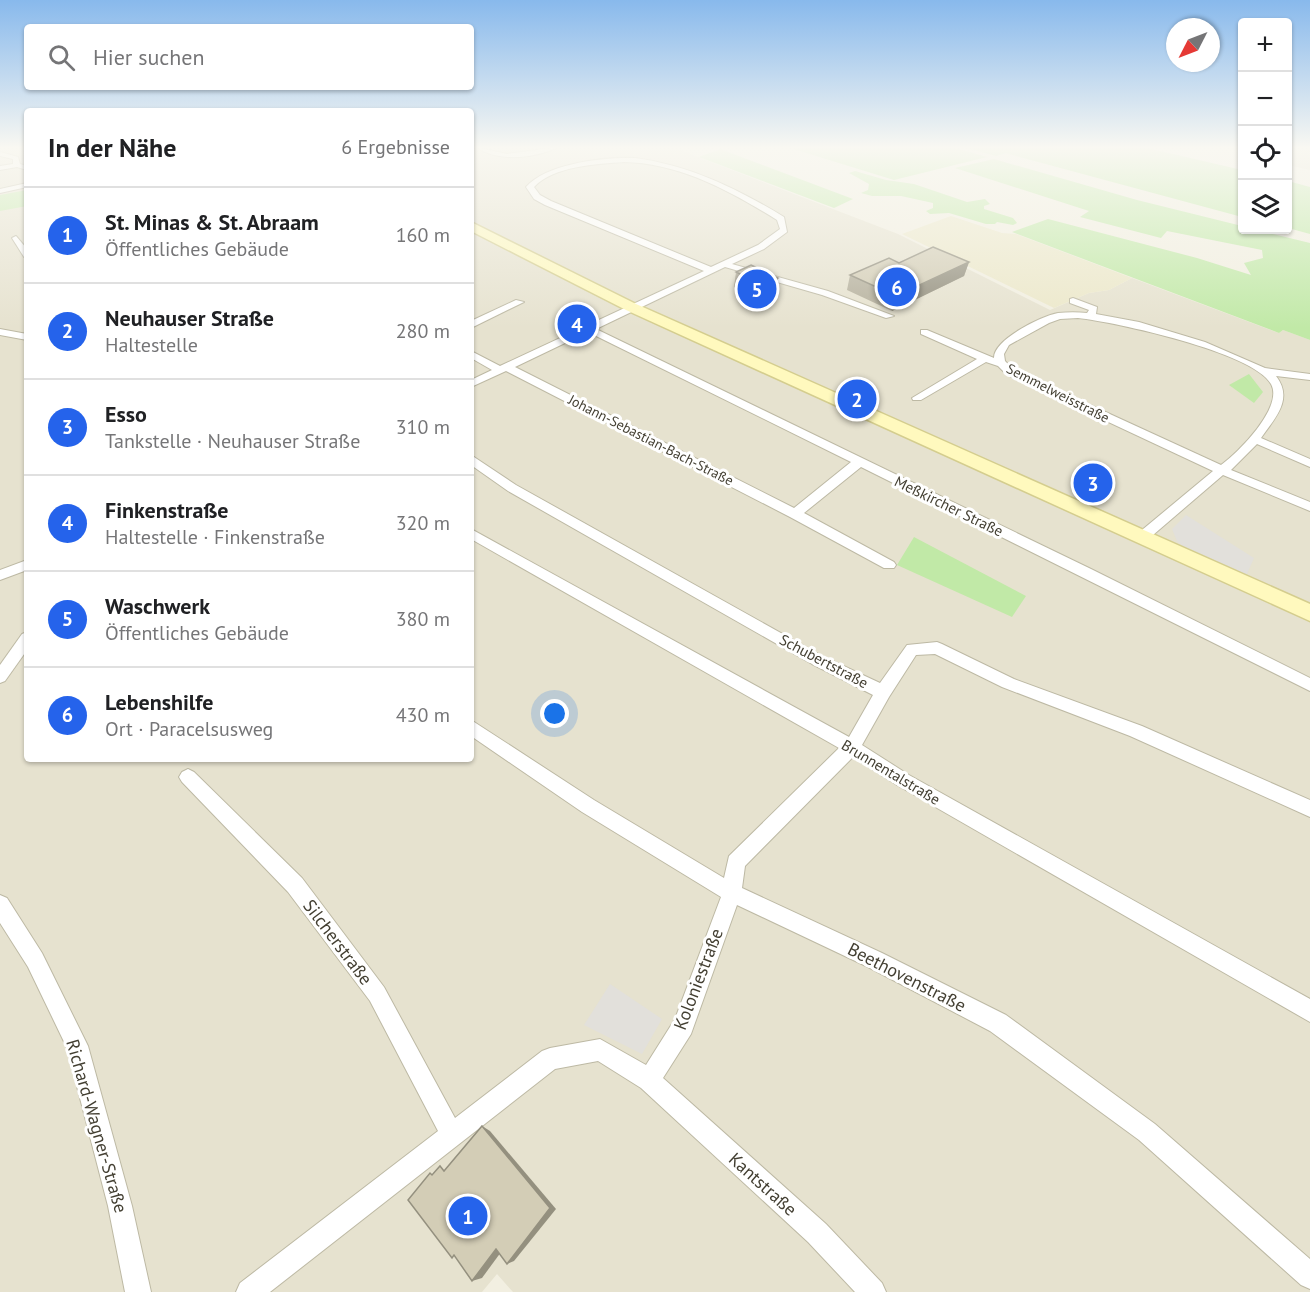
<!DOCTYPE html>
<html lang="de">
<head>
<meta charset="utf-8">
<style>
	:root { --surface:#fff; --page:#f6f6f6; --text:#202124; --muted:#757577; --line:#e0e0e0; --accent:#2563eb }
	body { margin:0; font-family:"PT Sans",sans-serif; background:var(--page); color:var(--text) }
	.controls { position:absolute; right:18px; top:18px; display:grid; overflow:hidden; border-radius:6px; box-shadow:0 2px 4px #0004 }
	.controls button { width:54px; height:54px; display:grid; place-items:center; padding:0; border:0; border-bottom:2px solid var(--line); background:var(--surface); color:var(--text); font:30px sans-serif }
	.compass { position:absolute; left:1166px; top:18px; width:54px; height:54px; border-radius:50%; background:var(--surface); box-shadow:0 2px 4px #0004; rotate:228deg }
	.you { position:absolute; left:555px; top:714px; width:21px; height:21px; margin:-15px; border:4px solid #fff; border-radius:50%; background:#1a73e8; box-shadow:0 0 0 9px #1a73e833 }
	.badge { display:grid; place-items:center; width:39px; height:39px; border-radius:50%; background:var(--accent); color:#fff; font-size:20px; font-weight:700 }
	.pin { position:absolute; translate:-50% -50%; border:3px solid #fff; box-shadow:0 2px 6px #0006 }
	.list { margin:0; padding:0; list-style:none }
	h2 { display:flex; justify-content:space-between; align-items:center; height:78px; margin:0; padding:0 24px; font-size:26px }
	h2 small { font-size:20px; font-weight:400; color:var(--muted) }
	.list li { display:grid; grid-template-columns:39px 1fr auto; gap:18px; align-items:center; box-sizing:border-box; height:96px; padding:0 24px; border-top:2px solid var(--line) }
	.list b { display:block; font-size:22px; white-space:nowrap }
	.list p { margin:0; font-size:20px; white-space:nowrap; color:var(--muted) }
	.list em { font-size:20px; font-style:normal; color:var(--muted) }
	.icon { flex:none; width:33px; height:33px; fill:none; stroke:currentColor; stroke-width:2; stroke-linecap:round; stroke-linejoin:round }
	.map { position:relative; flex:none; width:1310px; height:1292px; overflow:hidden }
	.search { position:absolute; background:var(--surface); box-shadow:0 2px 4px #0004; left:24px; top:24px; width:450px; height:66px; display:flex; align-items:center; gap:15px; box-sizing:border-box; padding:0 21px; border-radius:6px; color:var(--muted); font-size:22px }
	.panel { position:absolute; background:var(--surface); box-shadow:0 2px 4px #0004; left:24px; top:108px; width:450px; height:654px; border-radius:6px }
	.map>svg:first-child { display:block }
	.residential { fill:#e6e2cf }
	.education { fill:#ece8ca }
	.green { fill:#c1e9a7 }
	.parking { fill:#e2e0db }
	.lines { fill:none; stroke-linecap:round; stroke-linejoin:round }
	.street-casing { stroke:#bdb9a4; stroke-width:2 }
	.secondary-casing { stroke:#d4cd8e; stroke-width:3 }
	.street { fill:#fff; fill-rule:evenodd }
	.secondary { fill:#fff9be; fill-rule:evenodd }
	.wall { fill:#b5b09d }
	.shaded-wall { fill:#94907f }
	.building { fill:#d3cdb6; stroke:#94907f; stroke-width:1.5 }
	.labels { text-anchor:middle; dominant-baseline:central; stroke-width:6; stroke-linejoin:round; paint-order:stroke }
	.far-street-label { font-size:14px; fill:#433f32; stroke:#fff }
	.street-label { font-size:15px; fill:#433f32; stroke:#fff }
	.near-street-label { font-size:18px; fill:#433f32; stroke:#fff }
</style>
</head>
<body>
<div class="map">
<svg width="1310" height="1292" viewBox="0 0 1310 1292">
	<rect width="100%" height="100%" fill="#f2efe1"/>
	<g class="residential">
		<path d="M0,147h27v37l-27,5z"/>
		<path d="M471,147h201l226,87 152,76 39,-17 20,-3 23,-12 147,55 4,-3 27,10v952h-797l-16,-18 -15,18h-482v-1100l27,-5v572h444z"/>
		<path d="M1288,147h22v23l-22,-5z"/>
	</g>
	<path class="education" d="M951,216l51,17 14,1 116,44 -23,12 -20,3 -35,15 -152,-74z"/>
	<g class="green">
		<path d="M787,147h165l35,10 -93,23z"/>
		<path d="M962,147h181l99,23v47l-230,-62 -6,-2 -10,3z"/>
		<path d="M720,149l133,50 -19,9 -135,-51z"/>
		<path d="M994,159l143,41 105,26v4h15l53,13v97l-27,-10 -4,3 -267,-101 36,-13 149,39 54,17 -7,-12 19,-5 -1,-8 -95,-19 -6,7 -81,-21 9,-6 -134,-43z"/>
		<path d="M855,171l31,9 28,4 53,18 18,-3 5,5 -6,2v3l29,9 4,5 -4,2 -16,-3 -2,2h-9l-37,-11 -19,1 -4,-3 7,-3v-5l-32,-7h-29l-11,-3 7,-3 1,-6 -20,-11z"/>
		<path d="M1288,181l22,6v47l-22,-6z"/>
		<path d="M27,190v16l-27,5v-16z"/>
		<path d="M1249,374l14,18 -9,11 -25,-18z"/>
		<path d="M914,537l112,59 -14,21 -115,-52z"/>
	</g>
	<g class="parking">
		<path d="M1186,515l68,43 -8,18 -63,-29 -6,-6 -5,-12z"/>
		<path d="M610,984l52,35 -20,35 -58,-29z"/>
	</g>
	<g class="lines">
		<defs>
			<g id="street">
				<path d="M476,147l31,7 52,-7c-24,11 -60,16 -83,0z"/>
				<path d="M0,152l18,5 2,7 7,2v4l-10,-3 -17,3v-4l13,-2v-5l-13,-3z"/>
				<path d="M635,158c54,7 103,31 149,59l3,15 -23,17 -32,15 96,27 66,25 -8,2 -64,-23 -97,-28 -129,62 495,240 219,109v13l-449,-224 -57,46 90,49 2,3 -2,3h-10l-94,-51 -284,-146 -35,16v-7l21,-10 -21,-12v-7l29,15 204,-95 -159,-66 -11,-6 -8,-12c21,-24 78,-30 109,-29zM624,162c56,1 108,30 153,58l3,9 -22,16 -47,22 -160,-66 -11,-6 -6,-8c20,-21 62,-23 90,-25zM588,332l263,130 -57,46 -279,-141z"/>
				<path d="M27,183v4l-27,6v-4z"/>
				<path d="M16,236l11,13v8h-3l-12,-19z"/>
				<path d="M1073,298l24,9 -1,7 43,8 66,20 60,26 45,6v6l-34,-4c18,23 -1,42 -15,62l49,21v8l-53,-23 -26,26 79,32v9l-87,-36 -77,66h-10l-2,-3 2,-3 77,-64 -207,-97 -8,-8 -12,-4 -65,38h-8l-1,-2 65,-39 -56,-25v-4h6l67,28c-1,-18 47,-42 64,-45 10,-1 20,-1 29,0l2,-3 -19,-7v-4zM1078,318c37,4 175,34 193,66 13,23 -33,69 -50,81l-207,-95 -9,-9 -1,-7 5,-9 40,-22 11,-4z"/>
				<path d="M516,300l8,2 -53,26v-7z"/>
				<path d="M0,329l27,5v6l-27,-5z"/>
				<path d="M471,455l45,30 306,171 58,27 27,-38 30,-3 5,2 72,35 128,47 168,74v17l-180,-81 -128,-49 -67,-33 -19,1 -27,42 -27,48 47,30 401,224v23l-413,-237 -44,-28 -108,109 -3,22 140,65 124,62 149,109 155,135v30l-9,-4 -162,-145 -149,-109 -122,-64 -131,-62 -46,129 -28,44 163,146 56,59 4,9h-31l-47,-50 -167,-154 -43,-27 -43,8 -285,223h-34l4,-9 198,-152 -68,-130 -82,-109 -106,-110 -3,-5 3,-5 6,-3 6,3 108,106 82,109 71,131 87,-67 8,-3 50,-9 46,26 29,-46 46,-122 -139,-85 -111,-76v-16l123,80 130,78 5,-22 110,-108 -368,-209v-10l378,208 24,-42 -61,-31 -304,-173 -37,-26z"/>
				<path d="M27,560v10l-27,10v-10z"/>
				<path d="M27,632v18l-22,31 -5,2v-18l22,-31z"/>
				<path d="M0,895l7,3 35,55 46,93 44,160 19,86h-26l-17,-86 -41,-158 -39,-81 -28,-44z"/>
			</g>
			<path id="secondary" d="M471,222l165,82 674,300v17l-684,-311 -155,-79z"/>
		</defs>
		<use href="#street" class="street-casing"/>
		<use href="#secondary" class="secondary-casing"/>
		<use href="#street" class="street"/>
		<use href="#secondary" class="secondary"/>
	</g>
	<g class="wall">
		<path d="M969,262l-5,14 -72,35 -45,-21 3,-15 49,-12z"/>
		<path d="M751,265l25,28 -14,7 -28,-13 2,-15z"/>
	</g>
	<g class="shaded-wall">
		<path d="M969,262l-5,14 -72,35 4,-15z"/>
		<path d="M778,278l-2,15 -14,7 1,-15z"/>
		<path d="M482,1126l8,5 66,78 -42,52 -7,3z"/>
		<path d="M504,1248l-22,30 -10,3 24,-32z"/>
	</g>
	<g class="building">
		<path d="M933,247l36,15 -73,34 -46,-21 39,-17 10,5z"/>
		<path d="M751,265l27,13 -15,7 -27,-13z"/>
		<path d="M482,1126l68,82 -43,56 -11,-15 -24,32 -18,-26 -2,3 -44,-58 22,-27 2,2 8,-9 4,5z"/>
	</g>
	<linearGradient id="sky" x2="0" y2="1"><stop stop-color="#88b9ec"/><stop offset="0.45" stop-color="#f9f8f2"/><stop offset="1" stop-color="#f9f8f2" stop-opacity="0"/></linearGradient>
	<rect width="1310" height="328" fill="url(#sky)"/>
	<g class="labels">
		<g class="far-street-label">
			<text transform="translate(1058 393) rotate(27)">Semmelweisstraße</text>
			<text transform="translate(651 440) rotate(27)">Johann-Sebastian-Bach-Straße</text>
		</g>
		<g class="street-label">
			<text transform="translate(949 506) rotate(26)">Meßkircher Straße</text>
			<text transform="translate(824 661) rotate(28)">Schubertstraße</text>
			<text transform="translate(891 772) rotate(31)">Brunnentalstraße</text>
		</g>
		<g class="near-street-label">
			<text transform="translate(338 942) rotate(53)">Silcherstraße</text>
			<text transform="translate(907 977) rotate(27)">Beethovenstraße</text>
			<text transform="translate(698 979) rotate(-69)">Koloniestraße</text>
			<text transform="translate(97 1126) rotate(74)">Richard-Wagner-Straße</text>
			<text transform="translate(763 1184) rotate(42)">Kantstraße</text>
		</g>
	</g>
</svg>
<div class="controls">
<button>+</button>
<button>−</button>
<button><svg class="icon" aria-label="locate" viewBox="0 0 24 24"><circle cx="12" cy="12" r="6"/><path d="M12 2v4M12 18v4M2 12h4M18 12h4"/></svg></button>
<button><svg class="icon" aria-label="layers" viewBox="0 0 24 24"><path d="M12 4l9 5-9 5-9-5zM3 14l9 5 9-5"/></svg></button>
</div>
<svg class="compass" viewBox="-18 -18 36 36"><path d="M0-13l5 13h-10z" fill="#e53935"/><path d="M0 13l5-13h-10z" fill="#757577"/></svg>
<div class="you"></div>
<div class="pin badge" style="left:468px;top:1216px">1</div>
<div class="pin badge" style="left:857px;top:399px">2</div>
<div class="pin badge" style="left:1093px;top:483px">3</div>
<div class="pin badge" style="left:577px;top:324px">4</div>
<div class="pin badge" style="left:757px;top:289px">5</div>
<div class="pin badge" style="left:897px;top:287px">6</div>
<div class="search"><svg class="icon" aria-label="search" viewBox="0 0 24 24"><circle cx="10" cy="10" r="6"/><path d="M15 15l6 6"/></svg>Hier suchen</div>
<section class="panel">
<h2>In der Nähe<small>6 Ergebnisse</small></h2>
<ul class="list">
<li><span class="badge">1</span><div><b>St. Minas &amp; St. Abraam</b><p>Öffentliches Gebäude</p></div><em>160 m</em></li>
<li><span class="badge">2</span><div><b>Neuhauser Straße</b><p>Haltestelle</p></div><em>280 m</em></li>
<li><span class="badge">3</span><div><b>Esso</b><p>Tankstelle · Neuhauser Straße</p></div><em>310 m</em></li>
<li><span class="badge">4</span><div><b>Finkenstraße</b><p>Haltestelle · Finkenstraße</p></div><em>320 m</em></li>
<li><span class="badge">5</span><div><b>Waschwerk</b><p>Öffentliches Gebäude</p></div><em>380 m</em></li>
<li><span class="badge">6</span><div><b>Lebenshilfe</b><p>Ort · Paracelsusweg</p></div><em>430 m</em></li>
</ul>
</section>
</div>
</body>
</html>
